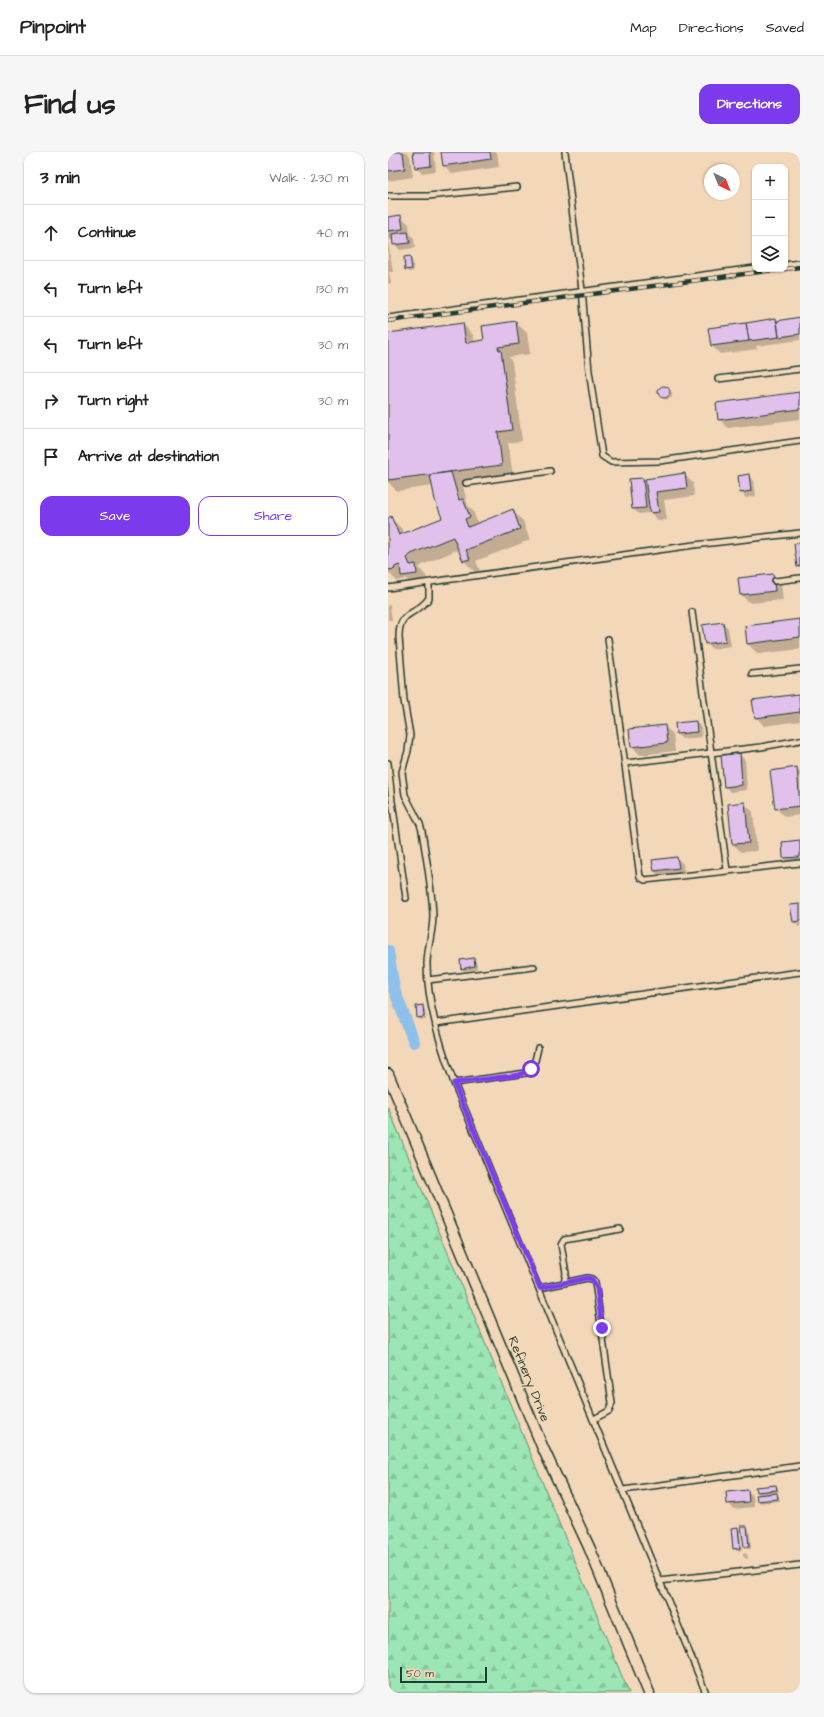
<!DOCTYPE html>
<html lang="en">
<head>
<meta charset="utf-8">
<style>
	:root { --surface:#fff; --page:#f6f6f6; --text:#222; --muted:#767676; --line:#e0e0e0; --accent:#7c3aed }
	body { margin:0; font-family:"Architects Daughter",sans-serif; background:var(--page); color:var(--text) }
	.controls { position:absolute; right:12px; top:12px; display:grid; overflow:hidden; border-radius:8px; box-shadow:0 1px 3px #0004 }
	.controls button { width:36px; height:36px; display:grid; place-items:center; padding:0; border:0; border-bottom:1px solid var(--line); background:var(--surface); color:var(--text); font:20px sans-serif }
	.compass { position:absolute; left:316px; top:12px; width:36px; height:36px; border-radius:50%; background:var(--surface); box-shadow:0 1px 3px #0004; rotate:137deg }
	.scale { position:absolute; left:12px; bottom:10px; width:87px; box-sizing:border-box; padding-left:4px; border:2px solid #1f3d34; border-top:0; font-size:11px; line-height:14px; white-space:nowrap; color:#1f3d34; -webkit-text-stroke:3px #f3d7b9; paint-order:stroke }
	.stop { position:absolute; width:12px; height:12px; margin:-9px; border:3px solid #7c3aed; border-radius:50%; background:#fff }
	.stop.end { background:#7c3aed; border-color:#fff; box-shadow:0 1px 4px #0008 }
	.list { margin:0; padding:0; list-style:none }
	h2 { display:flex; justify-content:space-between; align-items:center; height:52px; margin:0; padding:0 16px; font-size:17px }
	h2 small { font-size:13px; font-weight:400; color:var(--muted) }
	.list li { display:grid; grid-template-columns:26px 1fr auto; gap:12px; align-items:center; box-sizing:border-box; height:56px; padding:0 16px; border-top:1px solid var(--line) }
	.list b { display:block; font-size:15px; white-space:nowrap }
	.list em { font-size:13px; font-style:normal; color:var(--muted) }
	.actions { display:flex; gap:8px; padding:12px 16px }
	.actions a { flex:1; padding:9px 0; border:1px solid var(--accent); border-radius:12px; text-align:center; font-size:14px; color:var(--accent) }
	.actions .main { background:var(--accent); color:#fff }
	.icon { flex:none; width:22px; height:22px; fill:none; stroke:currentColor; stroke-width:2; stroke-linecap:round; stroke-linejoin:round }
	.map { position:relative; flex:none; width:412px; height:1541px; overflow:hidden; border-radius:12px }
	header { display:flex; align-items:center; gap:24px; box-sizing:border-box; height:56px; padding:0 20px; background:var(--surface); border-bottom:1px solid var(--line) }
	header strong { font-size:19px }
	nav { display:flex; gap:22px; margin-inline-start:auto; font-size:14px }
	.intro { display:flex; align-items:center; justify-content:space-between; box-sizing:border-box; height:96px; padding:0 24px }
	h1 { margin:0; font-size:28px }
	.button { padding:10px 18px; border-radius:12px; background:var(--accent); color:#fff; font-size:14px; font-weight:700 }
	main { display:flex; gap:24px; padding:0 24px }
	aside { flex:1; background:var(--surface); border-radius:12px; box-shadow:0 1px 3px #0004 }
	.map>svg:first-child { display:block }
	.forest { fill:url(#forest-firs); stroke:#5e9174 }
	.shadow { fill:#0003 }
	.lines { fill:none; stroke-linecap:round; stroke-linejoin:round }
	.canal { stroke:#8dc0ea; stroke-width:12 }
	.building { fill:#e2c0ec; stroke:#1f3d34 }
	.lane-casing { stroke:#1f3d34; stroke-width:8 }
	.street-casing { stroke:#1f3d34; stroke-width:13 }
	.lane { stroke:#f3d7b9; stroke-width:5 }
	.street { stroke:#f3d7b9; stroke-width:10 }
	.rail-casing { stroke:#1f3d34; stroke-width:4.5 }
	.rail { stroke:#f3d7b9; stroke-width:3; stroke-dasharray:9; stroke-linecap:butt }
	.route { stroke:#7c3aed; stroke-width:5 }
	.labels { text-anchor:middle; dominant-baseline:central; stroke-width:3; stroke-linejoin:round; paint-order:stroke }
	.street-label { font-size:13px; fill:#1f3d34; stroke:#f3d7b9 }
</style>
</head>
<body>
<header>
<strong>Pinpoint</strong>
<nav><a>Map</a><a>Directions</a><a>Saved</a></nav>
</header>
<div class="intro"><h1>Find us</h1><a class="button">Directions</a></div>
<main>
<aside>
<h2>3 min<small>Walk · 230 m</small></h2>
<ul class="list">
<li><svg class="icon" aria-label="ahead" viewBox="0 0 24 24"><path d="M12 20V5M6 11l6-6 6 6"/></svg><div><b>Continue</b></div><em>40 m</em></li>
<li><svg class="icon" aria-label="left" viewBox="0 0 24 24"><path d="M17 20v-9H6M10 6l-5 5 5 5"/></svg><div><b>Turn left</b></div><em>130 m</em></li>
<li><svg class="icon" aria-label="left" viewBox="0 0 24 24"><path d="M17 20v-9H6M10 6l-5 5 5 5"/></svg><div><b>Turn left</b></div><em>30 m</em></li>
<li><svg class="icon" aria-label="right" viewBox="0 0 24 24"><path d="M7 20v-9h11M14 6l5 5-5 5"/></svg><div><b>Turn right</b></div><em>30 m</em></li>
<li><svg class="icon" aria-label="arrive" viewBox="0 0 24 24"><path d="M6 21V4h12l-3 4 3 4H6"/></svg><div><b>Arrive at destination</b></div></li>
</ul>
<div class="actions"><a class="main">Save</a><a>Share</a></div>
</aside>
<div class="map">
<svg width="412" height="1541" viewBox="0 0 412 1541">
	<defs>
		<pattern id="forest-firs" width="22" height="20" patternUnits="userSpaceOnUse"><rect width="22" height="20" fill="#9ce5b4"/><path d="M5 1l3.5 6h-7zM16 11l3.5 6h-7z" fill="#86c59b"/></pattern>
	</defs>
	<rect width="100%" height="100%" fill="#f3d7b9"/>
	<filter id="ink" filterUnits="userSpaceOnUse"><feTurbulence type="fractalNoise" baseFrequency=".025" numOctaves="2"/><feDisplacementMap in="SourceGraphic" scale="8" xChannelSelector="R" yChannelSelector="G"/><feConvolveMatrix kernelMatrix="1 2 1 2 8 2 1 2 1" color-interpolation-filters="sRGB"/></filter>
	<g filter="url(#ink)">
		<path class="forest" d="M0,955l241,586h-241z"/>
		<g class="shadow">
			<path d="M0,0h19l3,4 3,21 -25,4z"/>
			<path d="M26,0h20l2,19 -14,2 -6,-6z"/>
			<path d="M54,0h55l2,15 -47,7 -8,-9z"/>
			<path d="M12,64l9,8 1,11 4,3 1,10 -15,2 -6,-6v-5l-6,1 5,32h-4l2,11 -3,1v-66z"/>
			<path d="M22,105l2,3 2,11 -5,1 -3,-3z"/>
			<path d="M412,166v22l-44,6 1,3 -37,5 -8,-8 35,-22z"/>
			<path d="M128,171l11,10 3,21 -21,3 3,5 10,79 -14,2 5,32 -51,7 6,24 5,5 5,13 34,-14 11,11 7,19 -54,21 4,9 -5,2 -11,-11 -5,-12 -37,16 -3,3 7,8 1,8 -14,2 -8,-8v1l-8,2 -9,-9v-53l3,-1 11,11 2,5 39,-16 -10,-32 -36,5 -9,-9v-148l75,-10 10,11 2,8 10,-2z"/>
			<path d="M276,235l8,7v3l-5,3 -8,-6v-3z"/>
			<path d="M412,241v26l-72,9 -9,-9z"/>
			<path d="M296,322l9,9 1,13 -30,4 3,20 -8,1 -8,-8 -12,1 -6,-5 10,-30 4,4z"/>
			<path d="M360,323l6,6 2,15 -10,2 -5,-6z"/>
			<path d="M384,423l9,8 2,17 -33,3 -9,-8 -1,-16z"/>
			<path d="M0,452l2,2 2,14h-4z"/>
			<path d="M412,468v29l-42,5 -11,-11z"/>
			<path d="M335,471l5,5 3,18 -19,3 -6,-6z"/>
			<path d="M410,543l2,2v24l-36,5 -8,-9z"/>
			<path d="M308,570l5,5 1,10 -20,2 -5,-5z"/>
			<path d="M276,574l9,8 2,17 -35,4 -8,-9z"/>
			<path d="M351,602l6,6 2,30 -17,2 -5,-6z"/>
			<path d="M408,616l4,4v43l-15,2 -9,-9z"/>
			<path d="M357,652l8,8 4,39 -16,1 -8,-8z"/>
			<path d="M412,689v21l-10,1 -6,-5z"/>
			<path d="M289,706l6,6 1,9 -24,3 -6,-5z"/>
			<path d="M412,753v22h-1l-5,-5z"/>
			<path d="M85,807l3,3 1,7 -13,2 -2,-3z"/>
			<path d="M34,854l3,3 1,11h-5l-3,-2z"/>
			<path d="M388,1334l2,2 1,4 -3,1 3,3 1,5 -20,2 -2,-2 3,-5 -4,-4 -1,-4z"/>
			<path d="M360,1339l5,5 1,11 -20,2 -6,-6z"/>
			<path d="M358,1375l3,2 2,20h-4l-2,-2z"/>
			<path d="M349,1376l3,3 2,19 -5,1 -3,-3z"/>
			<path d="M357,1401l3,3v2l-2,1 -3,-3v-2z"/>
		</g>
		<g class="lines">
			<path class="canal" d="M0,799l6,38 20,53"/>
		</g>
		<g class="building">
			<path d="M0,0h15l2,17 -17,2z"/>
			<path d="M25,0h17l1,14 -16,2z"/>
			<path d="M53,0h49l1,7 -48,7z"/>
			<path d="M13,63l2,14 -15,2v-14z"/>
			<path d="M20,80l2,11 -17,2 -1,-11z"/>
			<path d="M22,104l2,13 -7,1 -1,-13z"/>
			<path d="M412,165v17l-21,3 -2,-16z"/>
			<path d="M388,166l3,19 -30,4 -3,-18z"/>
			<path d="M128,169l3,23 -21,3 1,3h2l11,80 -14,2 4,33 -114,15v-147l75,-10 3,20 18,-3 -2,-14z"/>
			<path d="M358,171l3,18 -38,5 -3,-18z"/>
			<circle cx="276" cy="240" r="6"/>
			<path d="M412,240v17l-82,11 -2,-17z"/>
			<path d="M63,320l8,28 4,-1 7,18 -5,2 3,8 45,-18 7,20 -54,21 4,9 -7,2 -10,-24 -42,17 -4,4 3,7 6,-1 1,10 -16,2 -1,-11 -6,2 1,2 -7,1v-52l3,-2 8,19 43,-17 -7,-18 -5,-25z"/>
			<path d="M297,321l2,15 -31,4 3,20 -9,1 -5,-34z"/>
			<path d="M361,322l2,17 -11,2 -2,-17z"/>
			<path d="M255,326l3,30 -14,1 -3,-30z"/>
			<path d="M412,391v23l-3,1 -3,-23z"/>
			<path d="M385,422l2,17 -35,4 -2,-17z"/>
			<path d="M412,467v18l-53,7 -2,-18z"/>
			<path d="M335,470l3,19 -21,3 -3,-19z"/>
			<path d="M411,542l1,18 -45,6 -3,-18z"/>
			<path d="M308,569l1,11 -21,2 -1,-11z"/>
			<path d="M277,573l2,18 -36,4 -2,-18z"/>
			<path d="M352,601l2,32 -18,2 -3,-32z"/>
			<path d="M409,615l3,39 -25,3 -5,-38z"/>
			<path d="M357,650l4,41 -17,1 -4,-40z"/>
			<path d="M412,688v17l-17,1 -1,-16z"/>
			<path d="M289,705l2,11 -25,3 -2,-11z"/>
			<path d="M412,752v17l-7,1 -3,-17z"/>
			<path d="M86,806l1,8 -14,3 -1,-9z"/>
			<path d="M35,853l1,12 -7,1 -1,-12z"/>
			<path d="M388,1333l1,5 -21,2 -1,-5z"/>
			<path d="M360,1338l1,12 -22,2 -1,-12z"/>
			<path d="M389,1341l1,6 -21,2 -1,-6z"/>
			<path d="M353,1374h6l2,21h-5z"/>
			<path d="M350,1375l2,21 -7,1 -2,-21z"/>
		</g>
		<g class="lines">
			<defs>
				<g id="lane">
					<path d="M177,0l17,138 7,81 13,85 9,6 49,-1 140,-20"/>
					<path d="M0,44h40l89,-9"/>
					<path d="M397,113l15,-2"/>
					<path d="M0,166l367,-50"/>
					<path d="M330,227l82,-10"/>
					<path d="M78,331l84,-12"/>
					<path d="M387,429l25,-3"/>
					<path d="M41,431v15c-13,19 -30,11 -30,39l5,64 6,34 -2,16 -6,21 3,23 15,29 2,7c4,27 10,56 11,85 0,16 -6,32 -6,48 0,37 14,84 27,119l252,610"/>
					<path d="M0,436l306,-43 106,-12"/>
					<path d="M304,460l35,258"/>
					<path d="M220,487l32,238 5,3 155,-17"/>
					<path d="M364,522l48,-5"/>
					<path d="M0,611l4,38 14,97"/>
					<path d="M238,611l135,-16 39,-7"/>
					<path d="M40,828l106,-13"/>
					<path d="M48,871l364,-51"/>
					<path d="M66,931l72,-10 8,-8 4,-17"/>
					<path d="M176,1131l2,-10 -5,-29 3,-5 56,-10"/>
					<path d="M152,1136l47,-10 5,1 3,3 17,121 -3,8 -15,8"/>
					<path d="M235,1338l177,-24"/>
					<path d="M271,1429l141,-16"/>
				</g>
				<path id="street" d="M0,922l154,372 47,101 60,146"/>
			</defs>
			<use href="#lane" class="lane-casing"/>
			<use href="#street" class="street-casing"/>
			<use href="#lane" class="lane"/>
			<use href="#street" class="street"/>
			<defs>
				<g id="rail">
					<path d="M397,117l15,-2"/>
					<path d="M0,169l394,-52"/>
				</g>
			</defs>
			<use href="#rail" class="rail-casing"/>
			<use href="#rail" class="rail"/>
		</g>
	</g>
	<g class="lines" filter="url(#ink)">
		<path class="route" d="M143,917l-12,6 -65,8 86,205 47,-10 5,1 5,9 5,40"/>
	</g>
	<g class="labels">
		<g class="street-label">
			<text transform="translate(141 1227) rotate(68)">Refinery Drive</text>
		</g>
	</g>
</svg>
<div class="controls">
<button>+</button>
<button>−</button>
<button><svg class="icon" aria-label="layers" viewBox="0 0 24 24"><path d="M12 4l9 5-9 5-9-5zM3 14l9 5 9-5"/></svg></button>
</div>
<svg class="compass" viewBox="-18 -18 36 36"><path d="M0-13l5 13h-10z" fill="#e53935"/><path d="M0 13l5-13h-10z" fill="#767676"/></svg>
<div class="scale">50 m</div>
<div class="stop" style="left:143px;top:917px"></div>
<div class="stop end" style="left:214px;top:1176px"></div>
</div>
</main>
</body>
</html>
